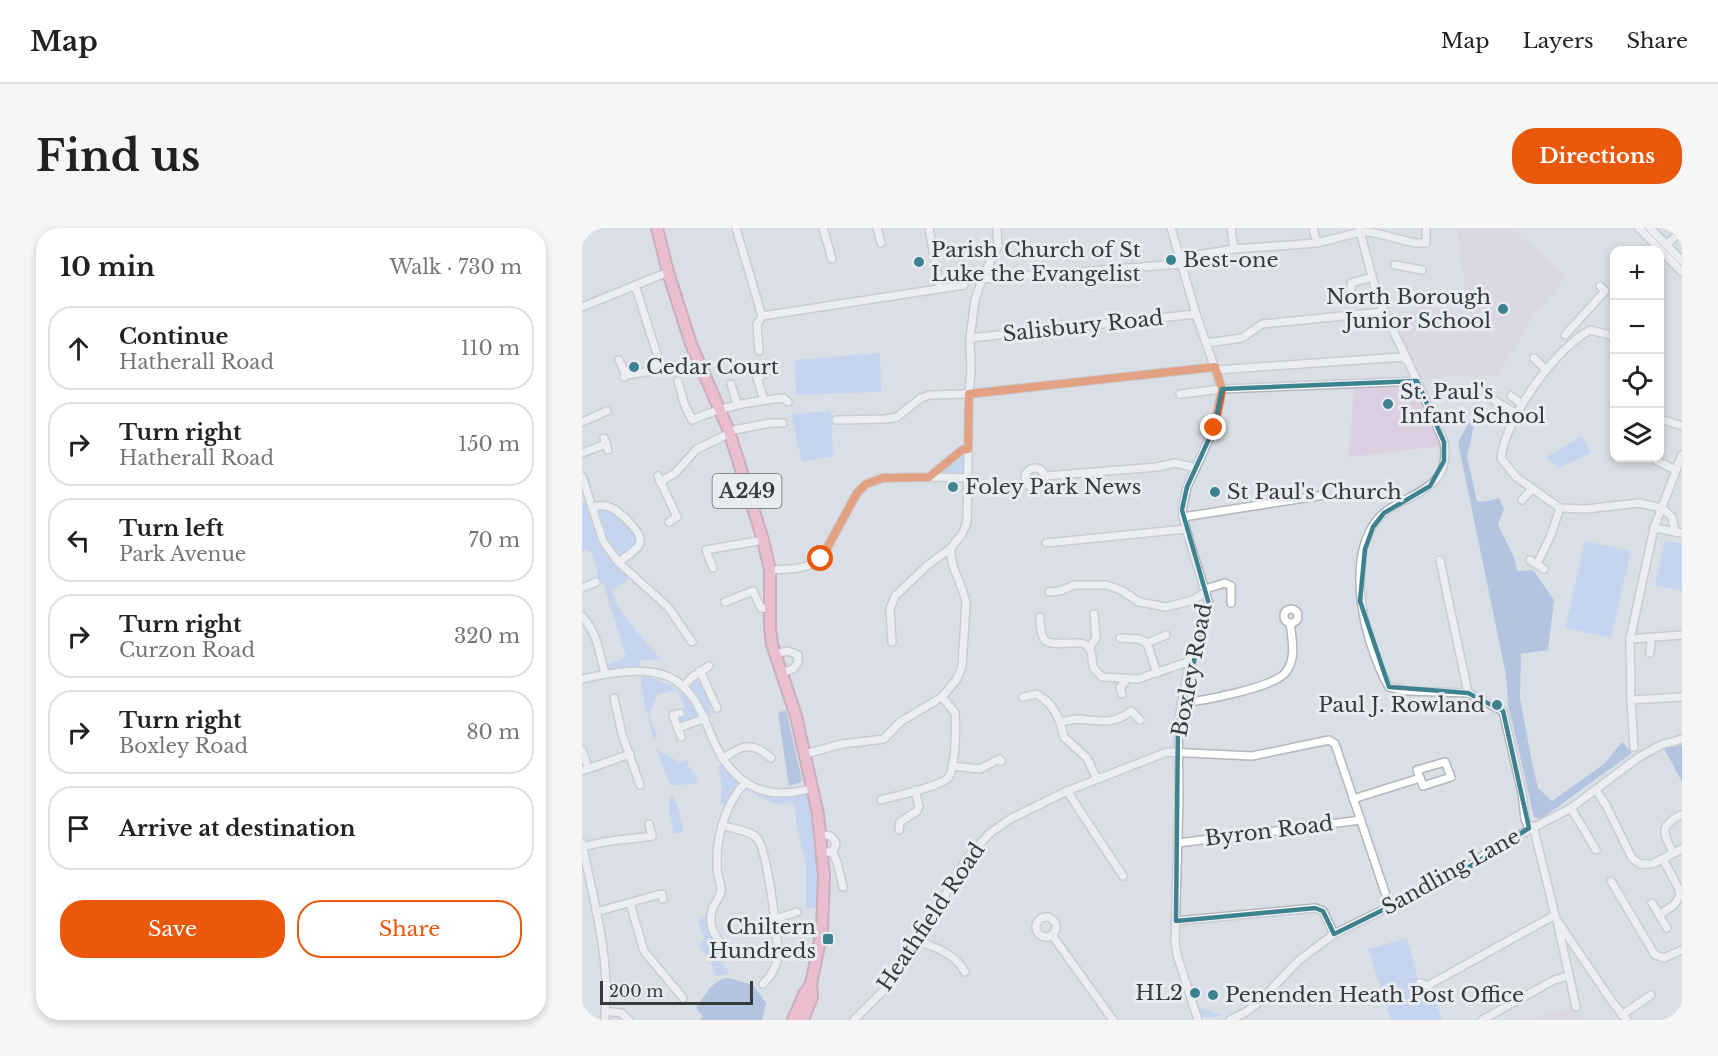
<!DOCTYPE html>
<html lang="en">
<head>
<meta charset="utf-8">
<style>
	:root { --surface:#fff; --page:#f6f6f6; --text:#222; --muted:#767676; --line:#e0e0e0; --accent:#ea580c }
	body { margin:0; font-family:"Libre Baskerville",serif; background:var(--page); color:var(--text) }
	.controls { position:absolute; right:18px; top:18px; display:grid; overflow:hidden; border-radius:12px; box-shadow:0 3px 9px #0003 }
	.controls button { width:54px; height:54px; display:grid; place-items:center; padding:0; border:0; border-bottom:2px solid var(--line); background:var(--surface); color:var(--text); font:30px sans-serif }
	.scale { position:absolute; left:18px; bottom:15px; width:153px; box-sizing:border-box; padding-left:6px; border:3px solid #38393c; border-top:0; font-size:16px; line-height:21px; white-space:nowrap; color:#38393c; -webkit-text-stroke:4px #e8ecf2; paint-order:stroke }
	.stop { position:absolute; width:18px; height:18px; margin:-14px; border:4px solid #ea580c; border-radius:50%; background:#fff }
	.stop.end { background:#ea580c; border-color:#fff; box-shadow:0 2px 6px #0008 }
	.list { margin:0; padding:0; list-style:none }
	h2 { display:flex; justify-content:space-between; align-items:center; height:78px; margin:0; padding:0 24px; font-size:26px }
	h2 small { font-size:20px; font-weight:400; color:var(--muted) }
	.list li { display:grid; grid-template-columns:39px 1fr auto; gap:18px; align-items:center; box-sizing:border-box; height:84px; margin:0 12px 12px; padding:0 12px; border:2px solid var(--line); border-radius:24px }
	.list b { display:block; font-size:22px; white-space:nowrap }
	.list p { margin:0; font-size:20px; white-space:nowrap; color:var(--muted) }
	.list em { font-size:20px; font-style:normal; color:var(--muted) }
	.actions { display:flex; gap:12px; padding:18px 24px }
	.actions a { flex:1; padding:14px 0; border:2px solid var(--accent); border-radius:24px; text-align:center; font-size:21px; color:var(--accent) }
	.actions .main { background:var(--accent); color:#fff }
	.icon { flex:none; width:33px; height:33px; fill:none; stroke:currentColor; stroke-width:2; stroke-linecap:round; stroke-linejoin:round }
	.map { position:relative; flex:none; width:1100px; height:792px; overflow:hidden; border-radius:24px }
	header { display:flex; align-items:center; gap:36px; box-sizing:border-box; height:84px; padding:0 30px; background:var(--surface); border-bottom:2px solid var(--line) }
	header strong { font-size:28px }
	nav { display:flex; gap:33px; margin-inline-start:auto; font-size:21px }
	.intro { display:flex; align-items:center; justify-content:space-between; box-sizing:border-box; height:144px; padding:0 36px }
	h1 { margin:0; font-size:42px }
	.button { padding:15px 27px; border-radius:24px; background:var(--accent); color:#fff; font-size:21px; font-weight:700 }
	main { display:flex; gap:36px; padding:0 36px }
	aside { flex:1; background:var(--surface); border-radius:24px; box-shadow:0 3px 9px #0003 }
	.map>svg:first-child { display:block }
	.education { fill:#ddcfe2 }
	.green { fill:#aecbfa }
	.forest { fill:#83a4dc }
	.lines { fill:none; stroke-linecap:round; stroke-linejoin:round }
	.minor-casing { stroke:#b3b7bd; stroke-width:10 }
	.highway-casing { stroke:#b7778a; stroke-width:14 }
	.minor { stroke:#fff; stroke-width:7 }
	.highway { stroke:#fc98b4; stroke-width:10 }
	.route { stroke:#ea580c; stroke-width:8 }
	.marked { fill:none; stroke:#3d828f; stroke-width:4.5; stroke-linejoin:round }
	.poi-dot { fill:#3d828f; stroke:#e8ecf2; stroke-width:2 }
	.labels { text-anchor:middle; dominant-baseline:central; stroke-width:6; stroke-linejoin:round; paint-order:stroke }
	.shield { fill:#e8ecf2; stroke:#6d6f73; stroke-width:1.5 }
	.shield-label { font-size:20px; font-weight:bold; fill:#38393c }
	.poi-label { font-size:21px; fill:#38393c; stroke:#e8ecf2; text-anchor:start }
	.street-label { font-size:21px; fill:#38393c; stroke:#e8ecf2 }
</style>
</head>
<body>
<header>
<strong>Map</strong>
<nav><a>Map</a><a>Layers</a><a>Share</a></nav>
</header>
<div class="intro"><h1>Find us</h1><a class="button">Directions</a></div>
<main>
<aside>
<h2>10 min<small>Walk · 730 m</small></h2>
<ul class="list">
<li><svg class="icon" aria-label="ahead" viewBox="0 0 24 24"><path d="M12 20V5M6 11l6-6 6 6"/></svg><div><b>Continue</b><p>Hatherall Road</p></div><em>110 m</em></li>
<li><svg class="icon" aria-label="right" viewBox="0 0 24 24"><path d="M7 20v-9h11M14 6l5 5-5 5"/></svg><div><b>Turn right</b><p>Hatherall Road</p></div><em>150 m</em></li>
<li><svg class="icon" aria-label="left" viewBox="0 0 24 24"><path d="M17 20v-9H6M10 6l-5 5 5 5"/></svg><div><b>Turn left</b><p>Park Avenue</p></div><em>70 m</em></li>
<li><svg class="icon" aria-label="right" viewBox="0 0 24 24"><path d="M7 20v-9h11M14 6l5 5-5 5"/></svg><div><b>Turn right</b><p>Curzon Road</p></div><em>320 m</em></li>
<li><svg class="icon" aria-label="right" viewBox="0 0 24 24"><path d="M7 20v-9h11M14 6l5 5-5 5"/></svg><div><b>Turn right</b><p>Boxley Road</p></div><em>80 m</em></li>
<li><svg class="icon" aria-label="arrive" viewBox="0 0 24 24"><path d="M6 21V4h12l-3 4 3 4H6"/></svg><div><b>Arrive at destination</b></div></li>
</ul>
<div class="actions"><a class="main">Save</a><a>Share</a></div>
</aside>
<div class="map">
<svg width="1100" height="792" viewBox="0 0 1100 792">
	<rect width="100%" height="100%" fill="#dadee5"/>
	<g class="education">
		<path d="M875,0h44l14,3 52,45 -36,43 -33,56 -77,3 -26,-57 36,-21 38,18z"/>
		<path d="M831,155l17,38 -1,4 2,4 4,1 6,16 -92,11 5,-71z"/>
		<path d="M994,779l8,13h-61z"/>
	</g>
	<g class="green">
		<path d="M298,125l1,39 -85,3 -2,-35z"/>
		<path d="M249,183l2,45 -31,6 -11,-48z"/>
		<path d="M1000,208l9,17 -32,15 -13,-11z"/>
		<path d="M379,225l5,3v13l-8,6h-13l-4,-5z"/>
		<path d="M5,273c9,32 18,55 42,78l-17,12c8,26 32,48 49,68l-19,1 -3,2 1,7 -33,2 -1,-6 20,-8 -23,-74 -5,1 -3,-10 3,-1 -7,-21 -4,-3 -5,2v-48z"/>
		<path d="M26,278l12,7 20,28 -15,14 -7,1 -13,-17 -8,-28z"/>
		<path d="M1083,312l17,4v47l-27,-6z"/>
		<path d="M1003,313l46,10 -20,87 -46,-10z"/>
		<path d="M60,448c25,5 43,14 56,36l-3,7 -15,5 -3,-7 4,-4 -1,-4 4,-3 -6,-15h-7l-14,4 -8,19 9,23 -5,1 -12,-50z"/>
		<path d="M113,451l9,7 8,16 -4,4 4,9 -2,1 -20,-28 -1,-5z"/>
		<path d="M74,521l25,14 9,-4 -3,7 8,7 3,10 -27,3z"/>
		<path d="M143,534l10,10 32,21 46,-5 9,47 -3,73 -13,1v-49l-4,-9 -9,-49 -11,3 -8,-1 -33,-17 -13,21 -8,-4 2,-19 -4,-18z"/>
		<path d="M89,566l6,10 7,28 -10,2 -6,-24z"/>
		<path d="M132,678l-4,15 12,25 -4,12 12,16 -15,2 -4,-15 -12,-14 5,-10 -6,-16z"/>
		<path d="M825,710l15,55 11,-1 9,28h-51l-23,-71z"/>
		<path d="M613,778l27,9c-14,5 -21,5 -27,-9z"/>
	</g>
	<g class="forest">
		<path d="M887,195l5,2 -7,32 10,44 6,1 16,-4 5,11 -6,16 16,32 3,14 16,-1 21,30 -6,50 -27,4 -1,44 13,69 5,21 14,13 52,-37 18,-22 10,11 -91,66 -7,-2 -26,-113 -2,-29 -48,-233z"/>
		<path d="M204,482l16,70 -3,3 -10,3 -11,-73z"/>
		<path d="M1100,517v37l-18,-34z"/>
		<path d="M146,750l25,7 13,18 -4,17h-62l3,-3 -7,-9c11,-14 13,-26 32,-30z"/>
	</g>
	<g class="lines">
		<defs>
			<g id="minor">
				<path d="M154,0l26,88 -5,8 2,27"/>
				<path d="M241,0l9,31"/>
				<path d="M295,0l4,15"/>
				<path d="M347,0l11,61"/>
				<path d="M589,0l25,86 26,75 -8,39 -27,59 -5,23 4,19 23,75 -19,57 -12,61 1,75 -4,144 2,14 21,65"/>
				<path d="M649,0l3,21"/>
				<path d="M731,0l4,15"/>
				<path d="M777,0l20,74 29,59 36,81c9,53 -44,50 -67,78 -33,42 -12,125 12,167l18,4 61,2 35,18 19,82 3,26 4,9"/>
				<path d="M1057,0l43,44"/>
				<path d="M1068,0l32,33"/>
				<path d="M0,1l3,-1"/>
				<path d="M1084,17l16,-15"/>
				<path d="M597,30l55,-9 83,-6 43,-11h11l44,11h11v-15"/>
				<path d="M813,37l27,5"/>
				<path d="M400,51l199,-15"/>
				<path d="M769,64v-9l21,-6"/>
				<path d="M0,79l86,-35"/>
				<path d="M180,88l202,-31"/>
				<path d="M983,107l40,-44 -5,-5"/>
				<path d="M1032,108l-24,-6c-36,20 -84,87 -89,128l15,19 44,31 26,1 53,-6 23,5 10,9 3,15"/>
				<path d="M388,110l226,-24"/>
				<path d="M625,115l35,-5 20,-14 121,-12"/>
				<path d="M952,130l12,12"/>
				<path d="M37,132l7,15"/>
				<path d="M634,142l185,-13 7,4"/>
				<path d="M42,149l2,-2 25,-4 6,-9v-8l-22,-69"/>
				<path d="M96,153l6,22 8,17c32,-14 56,-18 91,-22l5,4"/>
				<path d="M149,156l6,20"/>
				<path d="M598,166l42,-5 195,-8"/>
				<path d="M929,168l11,8"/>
				<path d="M907,169l28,17"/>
				<path d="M182,172l-7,-22 10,-6"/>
				<path d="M1078,191l22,7"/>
				<path d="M254,192l50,-1 11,-2 24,-19 9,-3 39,-1 246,-27"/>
				<path d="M0,194l25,-11"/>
				<path d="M147,203l41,-8h13"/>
				<path d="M22,210l4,12"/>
				<path d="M0,225l24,-9"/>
				<path d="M1075,233l19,9"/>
				<circle cx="453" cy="250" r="10"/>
				<path d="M0,248l21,65 15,21 50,45 24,35"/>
				<path d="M76,248l19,41 -8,5"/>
				<path d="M464,248l111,-9 18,-4 21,5"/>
				<path d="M347,249l39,1"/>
				<path d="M78,254l15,-9 22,-24 33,-16"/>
				<path d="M162,256l12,-4 8,6c3,11 -5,13 -14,16"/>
				<path d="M940,272l10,-11"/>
				<path d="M10,279c5,-1 9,-2 14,-1 11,2 37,26 34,37 -2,7 -16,15 -22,19"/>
				<path d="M601,289l141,-22"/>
				<path d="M1072,300l28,5"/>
				<path d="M464,315l140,-14"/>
				<path d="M858,332l28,133"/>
				<path d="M948,332l14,9"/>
				<path d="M955,336l14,-29 9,-27"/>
				<path d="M131,340l-7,-18 57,-10"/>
				<path d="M188,342c17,-1 36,0 51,-11l36,-66 9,-9 17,-6 46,-1 33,-27 6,-1"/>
				<path d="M0,360l14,-6"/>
				<path d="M623,361l20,-6 6,3v17"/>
				<path d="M467,364l11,-1 14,-6h32l15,5 18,12 27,5 27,-7 13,-8"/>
				<path d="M143,374l28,-11 8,17 9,1"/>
				<circle cx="709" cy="388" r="7"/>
				<path d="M0,388c16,18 17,36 23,58"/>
				<path d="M458,389c1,29 5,27 32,26 4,0 10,-1 14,2 8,5 5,14 7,21 2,5 6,8 9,11l36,2 52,-18"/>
				<path d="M538,410l19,1 8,4"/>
				<path d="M1048,411l52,-4"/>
				<path d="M310,414l-2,-33 5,-13 34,-32 22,-16 11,-14 5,-12 2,-128 2,-22 -1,-34 5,-38 7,-21 16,-33 -1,-18"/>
				<path d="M507,420l7,-10 -2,-24"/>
				<path d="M1068,425l1,-16"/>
				<path d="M192,426l14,-3 10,4v7l-5,7 -12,4"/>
				<path d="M118,443l17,37"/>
				<path d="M575,445l-10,-30 19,-8"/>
				<path d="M0,451c26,-6 62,-13 87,-2 24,11 33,36 42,58 20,49 52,68 102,53"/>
				<path d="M101,459l8,-9 18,-12"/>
				<path d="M540,466l-2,-7 4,-3 1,-5"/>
				<path d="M441,469l13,-3c12,6 19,15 24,28"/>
				<path d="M32,470l8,36 18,51"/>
				<path d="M1049,472l51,-3"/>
				<path d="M599,475c21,-2 91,-15 104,-30 12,-13 7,-34 5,-50"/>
				<path d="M98,485l-7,2 8,22"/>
				<path d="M96,500l27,-10"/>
				<path d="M1052,519l-3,-47 -1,-61 24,-111 28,-73"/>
				<path d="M0,522l6,17"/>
				<path d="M223,526l37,-10 42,-5 16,-17 42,-25 15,-18 5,-13 4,-62c-2,-20 -17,-35 -15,-56"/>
				<path d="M141,531c19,-15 30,-17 48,-1"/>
				<path d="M863,534l6,15 -28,9 -6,-16z"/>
				<path d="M370,538l28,3 19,-10 2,2"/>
				<path d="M0,543l48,-17"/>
				<path d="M515,551l-10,-21 -23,-21 -4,-15c6,-1 13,-3 19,-3 21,2 34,6 52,-8l9,9"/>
				<path d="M1014,562l11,17 25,51 8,6h12l30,-15"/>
				<path d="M485,563l56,85"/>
				<path d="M771,571l67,-21"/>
				<path d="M299,572c14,-4 58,-13 67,-22 8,-10 8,-52 7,-65l-13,-16"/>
				<path d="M989,580l25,42"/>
				<path d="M140,597c11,4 27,5 35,13 10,11 23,107 20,123 -2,9 -8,17 -14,23"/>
				<path d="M951,598l23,93 57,84 14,17"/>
				<path d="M317,602l1,-8 17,-11 2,-5 -4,-16"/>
				<path d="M240,607l9,1 5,7 -2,7 -11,4"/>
				<path d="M0,615c9,46 22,92 24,139 1,13 -1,25 -1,38"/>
				<path d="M596,615l183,-23"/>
				<path d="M1,619c24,-8 44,-7 69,-11l-3,-12"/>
				<path d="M250,623l5,11 6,25"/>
				<path d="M1091,624c-10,-19 -14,-25 7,-37"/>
				<path d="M1029,653l44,74 9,3 18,-8"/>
				<path d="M48,675l14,48 39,47"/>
				<path d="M1070,675l15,25"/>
				<path d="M14,684l61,-17 5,-1 1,5"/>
				<path d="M1077,687l15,-10 6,-9 -1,-7 -16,-30"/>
				<circle cx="464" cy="699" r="10"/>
				<path d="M193,691l22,-7"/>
				<path d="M594,693l139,-13 8,3 11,23"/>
				<path d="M976,697l18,82"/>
				<path d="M470,707l61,85"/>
				<path d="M335,713c19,6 38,13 48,31"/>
				<path d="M140,718c-9,-13 -15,-23 -9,-39 3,-5 7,-10 8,-17 0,-8 -4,-15 -4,-22 -1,-30 8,-65 29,-86"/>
				<path d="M838,755l7,3 128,-71"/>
				<path d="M23,783l16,2 8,7"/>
				<path d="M1040,787l29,-20"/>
				<path d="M272,792l35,-35 12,-16 67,-112 22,-24 20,-14 57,-28 100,-39 85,4 77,-16 6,4 55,163"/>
				<path d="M648,792l16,-8 13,-10 39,-41 36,-27 132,-65 23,-18 82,-43 68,-51 22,-12 21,-6"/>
				<path d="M900,792l72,-40 14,-4"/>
			</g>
			<g id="highway">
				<path d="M75,0l11,44 23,72 38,87 34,109 7,30v58l2,16 24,72 22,98 6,62 -2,55 -11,53 -7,10 -11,26"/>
				<path d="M221,792l9,-23 -1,-13"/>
			</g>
		</defs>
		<use href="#minor" class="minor-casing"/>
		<use href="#highway" class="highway-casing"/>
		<use href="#minor" class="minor"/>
		<use href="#highway" class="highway"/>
	</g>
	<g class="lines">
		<path class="route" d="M239,331l36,-66 9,-9 17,-6 46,-1 33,-27 6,-1 1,-55 246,-27 7,22 -8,39"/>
	</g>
	<path d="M0 0H1100V792H0ZM835,153l27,61v19l-14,25 -46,27 -11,14 -8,22 -5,52 29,86 79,6 35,18 26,117 -63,41 -132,65 -11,-23 -8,-3 -139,13 2,-199 31,-118 -27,-94 5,-23 27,-59 8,-39z" fill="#dadee5" fill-opacity=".55" fill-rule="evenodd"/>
	<path class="marked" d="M835,153l27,61v19l-14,25 -46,27 -11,14 -8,22 -5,52 29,86 79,6 35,18 26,117 -63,41 -132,65 -11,-23 -8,-3 -139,13 2,-199 31,-118 -27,-94 5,-23 27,-59 8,-39z"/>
	<g class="poi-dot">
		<circle cx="589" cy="32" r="6"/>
		<circle cx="337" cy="34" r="6"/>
		<circle cx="921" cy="81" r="6"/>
		<circle cx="52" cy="139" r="6"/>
		<circle cx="806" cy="176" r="6"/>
		<circle cx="371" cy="259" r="6"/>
		<circle cx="633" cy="264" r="6"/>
		<circle cx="915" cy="477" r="6"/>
		<rect x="240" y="705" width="12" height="12" rx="3"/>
		<circle cx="613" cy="765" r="6"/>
		<circle cx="631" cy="767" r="6"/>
	</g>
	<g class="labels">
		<rect class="shield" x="130.5" y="246" width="69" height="34" rx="4.5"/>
		<g class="shield-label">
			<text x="165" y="263">A249</text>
		</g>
		<g class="poi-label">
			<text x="349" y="22">Parish Church of St<tspan x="349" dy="24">Luke the Evangelist</tspan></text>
			<text x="601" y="32">Best-one</text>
			<text x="909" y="69" text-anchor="end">North Borough<tspan x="909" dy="24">Junior School</tspan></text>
			<text x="64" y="139">Cedar Court</text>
			<text x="818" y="164">St. Paul's<tspan x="818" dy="24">Infant School</tspan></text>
			<text x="383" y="259">Foley Park News</text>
			<text x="645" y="264">St Paul's Church</text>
			<text x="903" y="477" text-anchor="end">Paul J. Rowland</text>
			<text x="234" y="699" text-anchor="end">Chiltern<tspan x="234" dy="24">Hundreds</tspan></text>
			<text x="601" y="765" text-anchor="end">HL2</text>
			<text x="643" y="767">Penenden Heath Post Office</text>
		</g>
		<g class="street-label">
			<text transform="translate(501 98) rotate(-6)">Salisbury Road</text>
			<text transform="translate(610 442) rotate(-79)">Boxley Road</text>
			<text transform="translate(687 603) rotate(-7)">Byron Road</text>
			<text transform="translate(869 644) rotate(-29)">Sandling Lane</text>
			<text transform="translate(349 689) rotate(-56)">Heathfield Road</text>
		</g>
	</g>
</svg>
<div class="controls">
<button>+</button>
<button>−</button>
<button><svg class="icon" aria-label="locate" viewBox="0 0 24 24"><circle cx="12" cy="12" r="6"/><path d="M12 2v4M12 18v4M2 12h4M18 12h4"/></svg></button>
<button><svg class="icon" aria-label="layers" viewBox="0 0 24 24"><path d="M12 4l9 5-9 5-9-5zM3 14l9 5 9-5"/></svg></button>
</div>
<div class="scale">200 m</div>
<div class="stop" style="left:239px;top:331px"></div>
<div class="stop end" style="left:632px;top:200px"></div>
</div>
</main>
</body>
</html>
